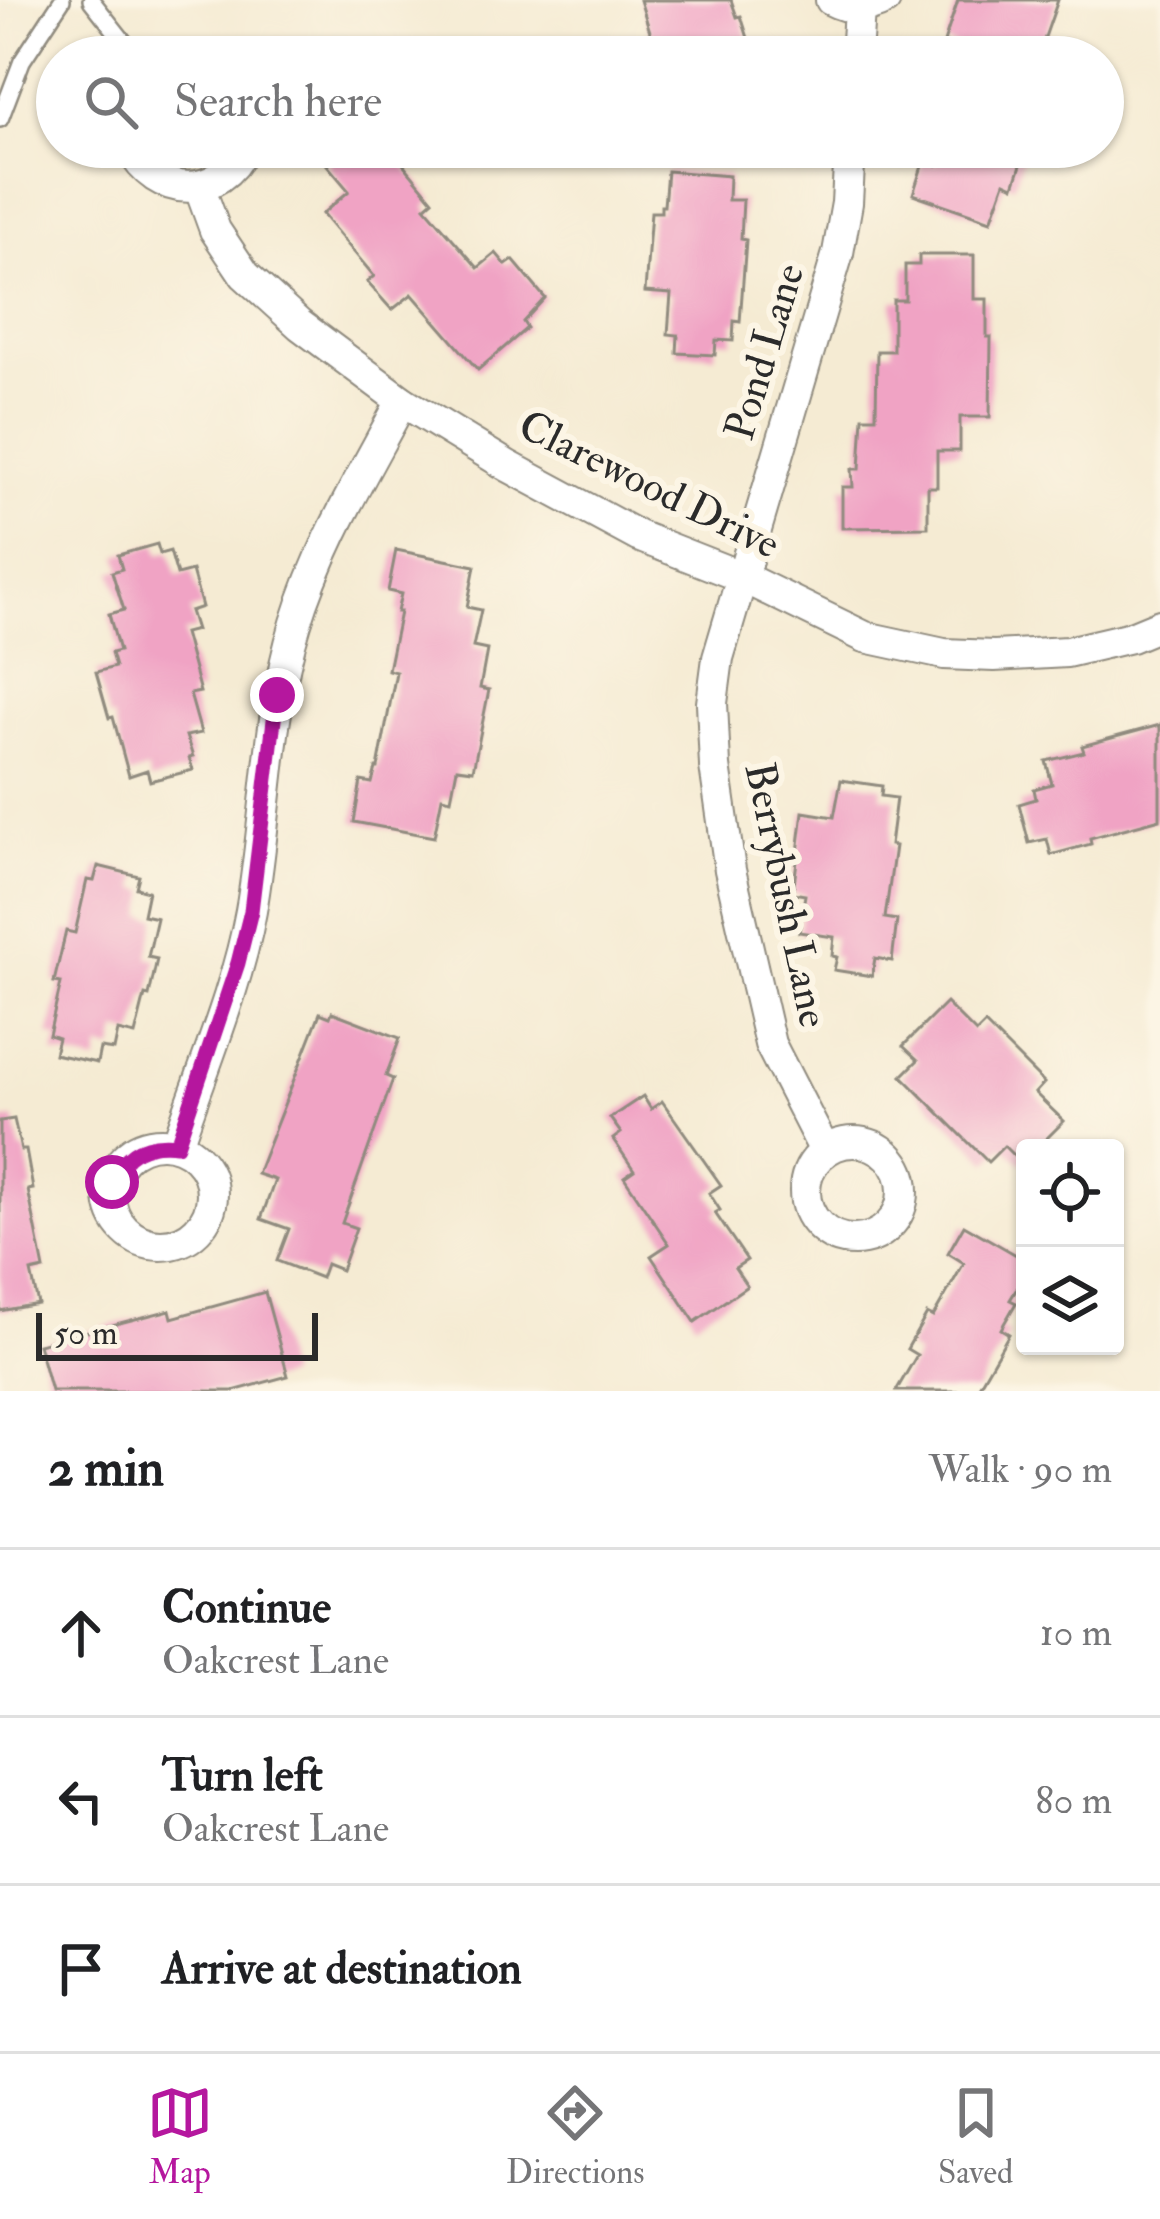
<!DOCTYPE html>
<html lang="en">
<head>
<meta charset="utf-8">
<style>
	:root { --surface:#fff; --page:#f2f2f2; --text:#202124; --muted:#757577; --line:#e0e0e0; --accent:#b5179e }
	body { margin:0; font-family:"IM FELL Double Pica",serif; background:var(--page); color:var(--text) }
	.controls { position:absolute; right:36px; bottom:36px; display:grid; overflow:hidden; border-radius:12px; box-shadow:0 3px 9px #0004 }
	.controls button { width:108px; height:108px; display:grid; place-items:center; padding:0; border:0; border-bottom:3px solid var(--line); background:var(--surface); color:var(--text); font:60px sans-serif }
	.scale { position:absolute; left:36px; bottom:30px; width:282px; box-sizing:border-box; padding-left:12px; border:6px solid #2b2b2b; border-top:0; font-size:33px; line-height:42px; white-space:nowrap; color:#2b2b2b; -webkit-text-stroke:9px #fcf5e5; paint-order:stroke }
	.stop { position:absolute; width:36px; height:36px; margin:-27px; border:9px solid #b5179e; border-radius:50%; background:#fff }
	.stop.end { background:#b5179e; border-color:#fff; box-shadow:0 3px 12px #0008 }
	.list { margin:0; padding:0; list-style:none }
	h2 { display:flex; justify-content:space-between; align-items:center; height:156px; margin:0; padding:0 48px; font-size:51px }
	h2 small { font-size:39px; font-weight:400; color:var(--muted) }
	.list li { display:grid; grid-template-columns:78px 1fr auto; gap:36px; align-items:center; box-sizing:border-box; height:168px; padding:0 48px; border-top:3px solid var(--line) }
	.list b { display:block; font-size:45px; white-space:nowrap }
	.list p { margin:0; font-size:39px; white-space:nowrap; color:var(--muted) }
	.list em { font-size:39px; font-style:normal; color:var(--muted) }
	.icon { flex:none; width:66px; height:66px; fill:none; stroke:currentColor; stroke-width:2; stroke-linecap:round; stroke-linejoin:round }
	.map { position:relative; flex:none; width:1160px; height:1391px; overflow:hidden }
	.search { position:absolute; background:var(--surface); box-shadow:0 3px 9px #0004; left:36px; right:36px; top:36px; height:132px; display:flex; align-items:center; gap:30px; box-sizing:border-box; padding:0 42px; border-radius:66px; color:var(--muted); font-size:45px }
	.sheet { height:660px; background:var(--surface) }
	nav { display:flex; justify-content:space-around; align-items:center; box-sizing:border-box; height:168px; border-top:3px solid var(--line); background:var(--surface); font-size:33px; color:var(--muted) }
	nav a { display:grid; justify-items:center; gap:6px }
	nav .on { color:var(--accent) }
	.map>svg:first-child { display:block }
	.building { fill:#f0a3c4 }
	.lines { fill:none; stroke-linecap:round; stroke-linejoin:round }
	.lane-casing { stroke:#908b7f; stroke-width:20 }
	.street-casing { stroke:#908b7f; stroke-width:34 }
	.lane { stroke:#fff; stroke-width:15 }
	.street { stroke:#fff; stroke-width:30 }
	.route { stroke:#b5179e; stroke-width:15 }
	.labels { text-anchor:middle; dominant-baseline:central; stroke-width:12; stroke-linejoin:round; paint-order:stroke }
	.street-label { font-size:42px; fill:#2b2b2b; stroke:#fcf5e5 }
</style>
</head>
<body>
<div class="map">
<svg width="1160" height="1391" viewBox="0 0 1160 1391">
	<rect width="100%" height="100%" fill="#fcf5e5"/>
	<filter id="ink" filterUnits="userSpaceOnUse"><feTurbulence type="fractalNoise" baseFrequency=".00833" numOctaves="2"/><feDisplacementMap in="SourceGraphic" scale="24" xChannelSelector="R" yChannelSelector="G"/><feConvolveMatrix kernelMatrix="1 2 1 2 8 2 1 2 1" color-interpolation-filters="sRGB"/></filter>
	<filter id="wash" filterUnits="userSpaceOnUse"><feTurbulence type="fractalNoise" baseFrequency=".004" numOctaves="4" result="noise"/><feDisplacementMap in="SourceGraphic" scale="48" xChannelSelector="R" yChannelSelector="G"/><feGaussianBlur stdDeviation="2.7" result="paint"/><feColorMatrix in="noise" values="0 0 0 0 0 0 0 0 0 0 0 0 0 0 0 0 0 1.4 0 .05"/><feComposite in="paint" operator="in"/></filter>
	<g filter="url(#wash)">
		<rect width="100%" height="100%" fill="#f5ebd3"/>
		<g id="blocks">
			<g class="building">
				<path d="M640,0h91l6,17 4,-1 13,41h-96z"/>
				<path d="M958,0h100l-20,57h-51l-43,-15z"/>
				<path d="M349,147h40l44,53 -8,7 53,61 18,-15 10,12 7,-5 32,38 -22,24 4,6 -49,42 -66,-76 -20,16 -25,-28 7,-6 -52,-62 27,-23 -22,-26z"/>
				<path d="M944,147h83l-13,39 -9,-4 -14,39 -78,-27 11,-34 13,5z"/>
				<path d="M667,171l62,5 -1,24h15l-2,39 5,1 -6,82 -6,-1 -1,20 -17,-1 -1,15 -38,-2 1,-18 -10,-1 3,-40 -26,-2 6,-80h10v-6h3z"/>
				<path d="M919,255h55v44h13v38h4l-1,80h-30v34h-23v36h-9v40l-86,1v-41h11l-1,-18h8l3,-52h13l1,-66h16v-51h12v-35h14z"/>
				<path d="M157,544l3,10 10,-3 7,24 15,-4 10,36 -12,4 6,19 -12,3 16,59 -10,2 11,39 -15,3 7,21 -4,1 4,12 -43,11 -3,-11 -18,6 -16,-59 -4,1 -13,-46 19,-5 -4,-14 8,-2 -10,-37 15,-4 -12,-38 10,-3 -4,-14z"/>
				<path d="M396,550l79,16 -8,41 14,3 -8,37 14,3 -7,38 9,2 -16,80 -16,-2 -6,31 -9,-2 -8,40 -80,-15 7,-41 11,2 4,-15h2l18,-96 -8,-2 12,-58h-3l4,-18 -13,-3z"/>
				<path d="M1160,725v94l-70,19 1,6 -40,11 -4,-16 -18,4 -10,-39 17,-5 -2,-10 18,-5 -6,-23 38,-9 -2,-6z"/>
				<path d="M841,780l41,6 -1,10 15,2 -6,47 5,1 -10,72 12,2 -5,41 -17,-3 -3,18 -38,-6 3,-13 -5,-1 2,-19 -35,-5 6,-37 -12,-2 10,-81 31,5z"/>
				<path d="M98,866l41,10 -3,12 12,3 -5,24 14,3 -9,39 9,2 -8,37 -4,-1 -10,40 -17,-4 -4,19 -14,-2 -3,15 -43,-9 4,-16 -9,-3 12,-52 -7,-1 12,-51 9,2 12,-53 7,1z"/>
				<path d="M946,1003l30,30 9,-9 59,59 -9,10 29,28 -27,27h-12v12l-3,4 -18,-18 -16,16 -86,-86 16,-16 -15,-14z"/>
				<path d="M332,1012l68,26 -14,38 7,3 -51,144 14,5 -15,42 -15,-6 -5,14 -44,-17 12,-32 -28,-10 14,-39 -18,-6 63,-161 10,4z"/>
				<path d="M643,1096l8,13 11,-8 59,84 -12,8 11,17 -5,3 32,47 -12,8 12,18 -52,36 -44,-66 18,-12 -45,-67 10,-7 -21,-31 8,-6 -11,-15z"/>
				<path d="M14,1119l7,31h5l7,39 -5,1 16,79 -13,3 7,32 -38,7v-190z"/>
				<path d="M964,1225l61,35v15l-15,25 6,3 -15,26 8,5 -33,57h-80l21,-36 -10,-6 20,-35 6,3 31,-54 -16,-10z"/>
				<path d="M265,1292l23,84 -55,15h-182l-13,-47 132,-34 2,8z"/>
			</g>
		</g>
	</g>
	<g filter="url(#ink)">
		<use href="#blocks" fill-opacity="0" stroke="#908b7f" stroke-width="3"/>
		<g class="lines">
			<defs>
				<g id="lane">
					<path d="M91,0l45,57"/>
					<path d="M0,119l22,-58 40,-61"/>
				</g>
				<g id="street">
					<path d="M831,0c19,10 35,10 54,0"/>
					<path d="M856,57l3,-48"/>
					<path d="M130,147c26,52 89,54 114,0"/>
					<path d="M199,186l16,44 30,45 55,50 102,76 106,65 130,70 104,41 123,60 79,17 50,2 73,-4 64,-15 29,-12"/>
					<circle cx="854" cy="1191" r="49"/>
					<circle cx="161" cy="1194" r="51"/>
					<path d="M177,1145c25,-75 60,-156 74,-234 17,-96 16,-195 45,-288 24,-79 68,-150 106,-222"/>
					<path d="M825,1151l-55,-107 -40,-174 -15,-104 -3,-63 6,-45 120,-405 9,-50 3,-56"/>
				</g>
			</defs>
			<use href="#lane" class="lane-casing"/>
			<use href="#street" class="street-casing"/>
			<use href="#lane" class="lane"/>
			<use href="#street" class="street"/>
		</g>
	</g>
	<g class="lines" filter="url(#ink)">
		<path class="route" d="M112,1182c12,-30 33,-41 65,-37l61,-182 13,-52 26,-216"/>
	</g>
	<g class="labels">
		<g class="street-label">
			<text transform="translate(765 352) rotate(-73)">Pond Lane</text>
			<text transform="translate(649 485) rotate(26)">Clarewood Drive</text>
			<text transform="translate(786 895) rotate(78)">Berrybush Lane</text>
		</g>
	</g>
</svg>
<div class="controls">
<button><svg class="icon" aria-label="locate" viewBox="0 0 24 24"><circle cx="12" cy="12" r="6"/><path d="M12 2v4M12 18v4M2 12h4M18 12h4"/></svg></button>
<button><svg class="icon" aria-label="layers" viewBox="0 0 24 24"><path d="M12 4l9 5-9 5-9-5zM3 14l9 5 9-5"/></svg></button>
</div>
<div class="scale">50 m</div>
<div class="stop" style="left:112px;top:1182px"></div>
<div class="stop end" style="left:277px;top:695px"></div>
<div class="search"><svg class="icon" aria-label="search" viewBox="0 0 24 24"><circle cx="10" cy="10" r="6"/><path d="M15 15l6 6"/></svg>Search here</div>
</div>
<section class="sheet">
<h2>2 min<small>Walk · 90 m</small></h2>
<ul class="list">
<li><svg class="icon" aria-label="ahead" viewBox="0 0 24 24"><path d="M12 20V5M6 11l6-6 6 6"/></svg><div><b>Continue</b><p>Oakcrest Lane</p></div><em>10 m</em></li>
<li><svg class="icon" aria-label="left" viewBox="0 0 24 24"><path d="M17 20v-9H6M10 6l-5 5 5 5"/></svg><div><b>Turn left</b><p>Oakcrest Lane</p></div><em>80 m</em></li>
<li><svg class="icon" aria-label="arrive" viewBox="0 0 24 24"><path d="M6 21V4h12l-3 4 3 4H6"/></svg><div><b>Arrive at destination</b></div></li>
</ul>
</section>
<nav>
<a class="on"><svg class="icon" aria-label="map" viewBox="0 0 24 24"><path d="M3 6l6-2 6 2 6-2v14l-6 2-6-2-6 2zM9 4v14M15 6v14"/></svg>Map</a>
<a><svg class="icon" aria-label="directions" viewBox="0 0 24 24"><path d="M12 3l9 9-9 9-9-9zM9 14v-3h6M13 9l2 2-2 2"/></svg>Directions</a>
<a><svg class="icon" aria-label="saved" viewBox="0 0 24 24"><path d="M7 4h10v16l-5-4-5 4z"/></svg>Saved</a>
</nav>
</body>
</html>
